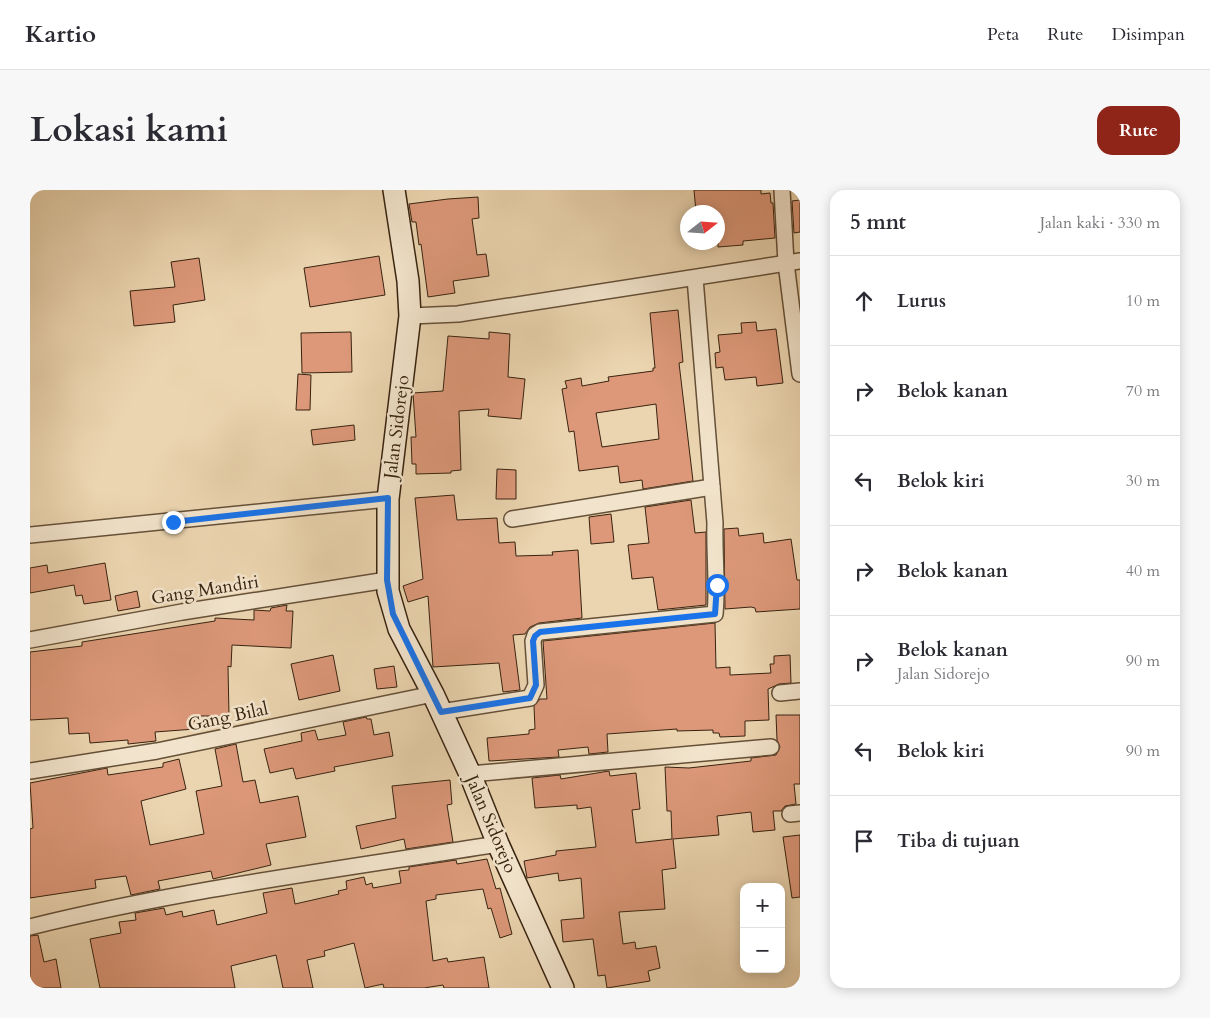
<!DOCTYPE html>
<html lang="id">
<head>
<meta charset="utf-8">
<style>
	:root { --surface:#fff; --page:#f7f7f7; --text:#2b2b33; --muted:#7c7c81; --line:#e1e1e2; --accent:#8f2418 }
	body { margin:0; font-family:Cardo,serif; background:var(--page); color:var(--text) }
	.controls { position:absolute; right:15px; bottom:15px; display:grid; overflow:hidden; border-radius:10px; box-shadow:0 2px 12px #0003 }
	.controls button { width:45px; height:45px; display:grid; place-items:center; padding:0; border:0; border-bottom:1px solid var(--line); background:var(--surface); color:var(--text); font:25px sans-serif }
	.compass { position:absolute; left:650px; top:15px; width:45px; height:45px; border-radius:50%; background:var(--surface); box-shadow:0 2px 12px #0003; rotate:73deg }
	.stop { position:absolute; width:15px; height:15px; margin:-11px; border:4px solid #1a73e8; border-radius:50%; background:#fff }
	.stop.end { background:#1a73e8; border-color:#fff; box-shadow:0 1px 5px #0008 }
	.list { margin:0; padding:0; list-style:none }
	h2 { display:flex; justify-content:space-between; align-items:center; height:65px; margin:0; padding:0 20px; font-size:21px }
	h2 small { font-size:16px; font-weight:400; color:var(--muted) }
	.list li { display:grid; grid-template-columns:32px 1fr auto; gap:15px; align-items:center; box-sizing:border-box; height:90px; padding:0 20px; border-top:1px solid var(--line) }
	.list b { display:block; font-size:19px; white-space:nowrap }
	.list p { margin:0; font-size:16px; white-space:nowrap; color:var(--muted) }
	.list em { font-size:16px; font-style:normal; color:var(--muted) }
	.icon { flex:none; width:28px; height:28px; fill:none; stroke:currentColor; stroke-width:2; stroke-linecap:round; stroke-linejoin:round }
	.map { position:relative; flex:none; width:770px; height:798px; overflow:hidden; border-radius:15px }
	header { display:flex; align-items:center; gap:30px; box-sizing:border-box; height:70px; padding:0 25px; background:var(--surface); border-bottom:1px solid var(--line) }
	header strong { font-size:24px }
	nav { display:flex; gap:28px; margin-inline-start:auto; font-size:18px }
	.intro { display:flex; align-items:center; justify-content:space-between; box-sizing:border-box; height:120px; padding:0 30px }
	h1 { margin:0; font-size:35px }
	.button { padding:12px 22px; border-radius:15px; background:var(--accent); color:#fff; font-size:18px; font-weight:700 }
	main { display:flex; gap:30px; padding:0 30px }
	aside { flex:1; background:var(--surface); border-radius:15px; box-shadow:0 2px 12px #0003 }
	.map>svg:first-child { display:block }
	.building { fill:#dc9879; stroke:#382310; fill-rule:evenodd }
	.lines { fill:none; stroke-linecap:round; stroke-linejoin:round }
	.street-casing { stroke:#655038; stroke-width:18 }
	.secondary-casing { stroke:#382310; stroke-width:24 }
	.street { stroke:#f2e4cc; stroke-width:15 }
	.secondary { stroke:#f2e4cc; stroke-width:21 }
	.route { stroke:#1a73e8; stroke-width:6 }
	.labels { text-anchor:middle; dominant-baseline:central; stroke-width:5; stroke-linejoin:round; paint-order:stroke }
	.street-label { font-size:18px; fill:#382310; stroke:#f2e4cc }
</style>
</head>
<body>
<header>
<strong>Kartio</strong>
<nav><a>Peta</a><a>Rute</a><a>Disimpan</a></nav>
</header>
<div class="intro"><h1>Lokasi kami</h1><a class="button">Rute</a></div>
<main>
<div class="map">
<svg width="770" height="798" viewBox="0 0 770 798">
	<rect width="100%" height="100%" fill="#ebd5b0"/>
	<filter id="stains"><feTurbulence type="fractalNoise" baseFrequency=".004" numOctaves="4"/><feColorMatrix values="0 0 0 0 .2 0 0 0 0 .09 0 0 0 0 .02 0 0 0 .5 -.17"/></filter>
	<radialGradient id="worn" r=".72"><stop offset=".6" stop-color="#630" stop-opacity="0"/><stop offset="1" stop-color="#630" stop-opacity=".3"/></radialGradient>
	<g class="building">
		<path d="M664,0h67v4l9,-1 1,10h2l2,35 -32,3v4l-25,2v-35h-22z"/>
		<path d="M448,7l1,21 -7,1 5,36 9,-1 3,22 -36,5 2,12 -27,4 -7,-53 -2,1 -3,-23h-4l-3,-18 39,-5z"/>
		<path d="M770,10v32l-6,1 -2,-32z"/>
		<path d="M349,66l6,39 -75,12 -6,-39z"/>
		<path d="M169,68l6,42 -32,5 2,17 -41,4 -4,-35 45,-4 -4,-25z"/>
		<path d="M648,120l5,52 -4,1 14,118 -50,8 -1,-9 -22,3 -2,-17 -39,5 -5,-40 -5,1 -7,-43 5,-1 -2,-7 16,-3 1,8 27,-5 -1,-4 45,-6v-3h2l-5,-55zM626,214l3,35 -57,8 -6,-34z"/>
		<path d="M726,132l1,9 19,-2 7,54 -26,3 -1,-9 -31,3 -2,-13 -7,1 -1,-15 5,-1 -2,-17 24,-2 -1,-10z"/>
		<path d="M321,142l1,40 -50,1 -1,-40z"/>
		<path d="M459,142l21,2 -2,43 17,2 -4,40 -33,-3 1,-7 -30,2 2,59 -10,1v2l-35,1v-10h-4l-1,-27h5l-3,-44 30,-2 5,-55 41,3z"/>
		<path d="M268,184l13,1 -1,35h-14z"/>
		<path d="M324,235l1,15 -42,5 -2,-15z"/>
		<path d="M467,279l19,1v29h-20z"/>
		<path d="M424,305l3,25 40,-2 2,25 16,-1 1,14 37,-1 -1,-3 26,-2 4,68 -43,5 -9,4 -5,7 -12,1 7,55 -17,2 -4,-29 -66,4 -5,-71 -20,6 -5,-16 20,-7 -8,-81z"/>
		<path d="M661,310l4,33 11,-1v73l-48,5 -5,-33 -21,2 -4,-34 21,-2 -4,-36z"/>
		<path d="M581,324l3,28 -23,2 -2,-27z"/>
		<path d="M708,338l1,8 24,-3 1,10 27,-4 6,41h3v29l-44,3 -1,-4 -4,-1 -26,2 -1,-80z"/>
		<path d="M75,373l6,37 -27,4 -2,-9 -6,1 -2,-11 -44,8v-25l17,-3 1,8z"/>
		<path d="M107,401l3,16 -22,4 -3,-15z"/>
		<path d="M257,415l-1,6h7l-2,37 -59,-3 -1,22 -3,-1 1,50h-35l1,13 -40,3 1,9 -28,3v-4l-38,3 -1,-10 -20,1 -1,-16 -38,2v-68l52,-6v-4l133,-21v-3l39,2v-10l16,1 1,-3z"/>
		<path d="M685,433l1,45 14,-1v8l41,-2 -1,-9h4v-8l16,-1 1,28 -12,1 -11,5 1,31 -24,1v15l-25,1 -1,-4h-6v-3l-36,1v-2l-70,5 1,18 -19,2 -1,-7 -30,3 1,7 -70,4 -2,-23 42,-4v-4l6,-1 -1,-23 6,-7h7l-4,-58z"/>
		<path d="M303,465l7,36 -41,9 -8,-36z"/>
		<path d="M364,476l3,21 -20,2 -3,-20z"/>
		<path d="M746,525h24v69h-6l2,20 -11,2 -4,5h-8l2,19 -22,2 -2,-20 -34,4 2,19 -46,4 3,29 -14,2 3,39 -46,3 4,32 12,-2 1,7 20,-3 4,22 -12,3 2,10 -43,7 -2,-13 -7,1 -5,-37 -30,3 -2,-22 23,-2 -3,-40 -22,3 -1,-8 -31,5 -3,-17 32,-6v-4l40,-4 -5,-40 -14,2v-4l-42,3 -3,-30 28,-3 1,4 48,-8 1,5 26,-3 4,36 -8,1 4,33 36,-4 -1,-28h-4l-2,-44 24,1 62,-7v-3l25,-3 4,-8 -3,-7z"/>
		<path d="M336,527l1,2h4l3,16 15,-3 4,24 -59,11 1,4 -39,8 -3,-11 -23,5 -6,-24 38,-8 -1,-8 14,-3 3,10 28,-5 -3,-13z"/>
		<path d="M206,554l7,38 12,-2 5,23 38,-7 8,41 -40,7 5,21 -58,14 -2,-8 -53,10 2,8 -29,6 -5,-19 -31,4 1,8 -66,10v-69l3,-1 -3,-45 77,-15 1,7 55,-8v-4l16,-4 7,30 -45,12 9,44 54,-11 -8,-43 26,-5 -7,-37z"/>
		<path d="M420,590l2,24 -5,1 6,37 -47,7 -2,-10 -43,10 -5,-23 40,-8 -4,-32z"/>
		<path d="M770,645v62l-8,1 -9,-61z"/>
		<path d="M457,669l9,30 4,-1 12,46 -12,4 -9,-30 -3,1 -5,-20 -47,6v4l-10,2 7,60 14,-3 1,4 36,-5 5,31h-45l-1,-3 -19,3h-40l-1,-4 -18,4 -11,-45 -30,8 1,5 -18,4 6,28h-30l-7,-33 -45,11 4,22h-135l-10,-49 31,-6 -2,-11 17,-2 -1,-7 29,-5 2,7 16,-4 1,6 31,-7 3,15 50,-12 -4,-20 29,-5 3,16 44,-10 -1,-3 9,-2 -1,-8 18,-4 2,8 6,-2 1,5 28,-5 -2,-12 10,-1v-3l47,-7 1,4z"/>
		<path d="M8,745l6,27 12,-3 5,29h-31v-52z"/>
	</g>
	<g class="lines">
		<defs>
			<g id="street">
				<path d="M752,0l4,73 14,111"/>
				<path d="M380,126l48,-2 342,-53"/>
				<path d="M482,329l200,-32"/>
				<path d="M0,345l358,-36"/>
				<path d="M0,450l152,-28 205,-32"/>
				<path d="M750,503l20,-2"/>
				<path d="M411,522l89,-14 6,-13 -3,-44 2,-6 5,-3 175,-18c3,-30 -1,-60 0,-91l-20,-245"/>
				<path d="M0,581l127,-20 276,-57"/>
				<path d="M440,584l301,-27"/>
				<path d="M760,624l10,-1"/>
				<path d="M0,737c154,-38 312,-58 468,-83"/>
			</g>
			<path id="secondary" d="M364,0l14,91 2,35 -22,183v92l11,38 34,65 37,80 28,70 65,144"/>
		</defs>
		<use href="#street" class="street-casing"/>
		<use href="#secondary" class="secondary-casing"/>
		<use href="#street" class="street"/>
		<use href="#secondary" class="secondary"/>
	</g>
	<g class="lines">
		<path class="route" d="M143,332l215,-24 -1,82 6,34 48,98 89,-14 6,-13 -3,-44 2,-5 5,-4 175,-18 2,-29"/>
	</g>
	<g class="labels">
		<g class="street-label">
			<text transform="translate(367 237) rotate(-83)">Jalan Sidorejo</text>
			<text transform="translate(175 400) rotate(-9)">Gang Mandiri</text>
			<text transform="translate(198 527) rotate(-12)">Gang Bilal</text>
			<text transform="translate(461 634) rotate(67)">Jalan Sidorejo</text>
		</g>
	</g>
	<rect width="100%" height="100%" filter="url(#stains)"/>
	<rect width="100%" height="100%" fill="url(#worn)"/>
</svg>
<div class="controls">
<button>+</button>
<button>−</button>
</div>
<svg class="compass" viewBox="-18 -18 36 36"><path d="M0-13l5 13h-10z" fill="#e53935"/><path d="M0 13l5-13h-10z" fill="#7c7c81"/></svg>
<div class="stop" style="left:687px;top:395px"></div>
<div class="stop end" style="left:143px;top:332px"></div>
</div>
<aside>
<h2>5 mnt<small>Jalan kaki · 330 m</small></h2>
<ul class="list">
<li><svg class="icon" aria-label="ahead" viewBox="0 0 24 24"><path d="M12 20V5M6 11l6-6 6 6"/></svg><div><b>Lurus</b></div><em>10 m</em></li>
<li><svg class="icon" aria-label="right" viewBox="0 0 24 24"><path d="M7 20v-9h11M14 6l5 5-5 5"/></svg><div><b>Belok kanan</b></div><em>70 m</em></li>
<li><svg class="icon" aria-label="left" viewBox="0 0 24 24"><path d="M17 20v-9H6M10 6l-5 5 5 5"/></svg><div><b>Belok kiri</b></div><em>30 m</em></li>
<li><svg class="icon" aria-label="right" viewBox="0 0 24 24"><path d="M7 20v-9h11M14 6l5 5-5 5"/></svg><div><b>Belok kanan</b></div><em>40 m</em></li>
<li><svg class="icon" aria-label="right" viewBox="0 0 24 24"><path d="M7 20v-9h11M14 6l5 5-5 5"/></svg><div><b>Belok kanan</b><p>Jalan Sidorejo</p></div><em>90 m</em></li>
<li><svg class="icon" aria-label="left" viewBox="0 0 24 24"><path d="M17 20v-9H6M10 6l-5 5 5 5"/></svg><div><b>Belok kiri</b></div><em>90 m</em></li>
<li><svg class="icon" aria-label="arrive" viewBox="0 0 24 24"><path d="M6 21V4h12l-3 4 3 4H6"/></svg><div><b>Tiba di tujuan</b></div></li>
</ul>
</aside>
</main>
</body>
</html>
